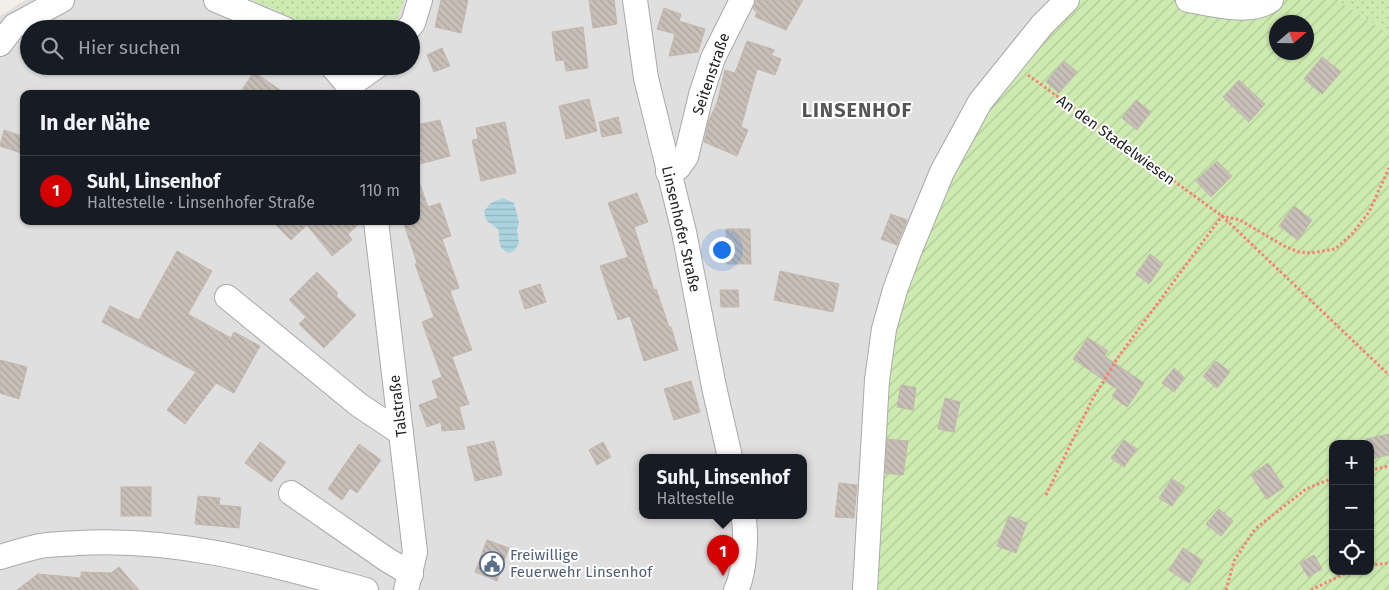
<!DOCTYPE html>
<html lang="de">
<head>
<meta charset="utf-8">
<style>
	:root { --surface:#171b24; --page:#20242c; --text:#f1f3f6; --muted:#9ea1a6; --line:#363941; --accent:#d40000 }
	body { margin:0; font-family:"Fira Sans",sans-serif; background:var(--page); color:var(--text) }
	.controls { position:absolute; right:15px; bottom:15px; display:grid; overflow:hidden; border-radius:10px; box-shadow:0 1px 4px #0004 }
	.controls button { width:45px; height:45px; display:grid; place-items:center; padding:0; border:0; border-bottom:1px solid var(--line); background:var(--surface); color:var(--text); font:25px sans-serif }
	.compass { position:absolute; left:1269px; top:15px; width:45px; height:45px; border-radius:50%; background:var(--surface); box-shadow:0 1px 4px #0004; rotate:70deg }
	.you { position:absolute; left:721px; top:249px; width:18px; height:18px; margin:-12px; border:4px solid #fff; border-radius:50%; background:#1a73e8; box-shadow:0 0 0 8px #1a73e833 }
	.badge { display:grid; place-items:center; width:32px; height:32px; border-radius:50%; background:var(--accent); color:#fff; font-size:16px; font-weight:700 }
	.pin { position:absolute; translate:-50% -41px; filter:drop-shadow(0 1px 2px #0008) }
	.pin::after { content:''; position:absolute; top:26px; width:18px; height:15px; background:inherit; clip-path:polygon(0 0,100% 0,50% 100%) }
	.popup { position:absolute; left:639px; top:454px; width:168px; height:65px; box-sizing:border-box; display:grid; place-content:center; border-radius:10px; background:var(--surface); filter:drop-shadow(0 1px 4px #0005); font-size:16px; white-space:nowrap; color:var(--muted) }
	.popup b { font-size:19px; color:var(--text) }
	.popup::after { content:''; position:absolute; left:50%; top:100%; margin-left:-10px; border:10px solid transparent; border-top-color:var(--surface) }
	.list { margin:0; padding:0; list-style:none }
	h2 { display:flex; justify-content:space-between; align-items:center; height:65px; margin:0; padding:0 20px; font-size:21px }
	h2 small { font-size:16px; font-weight:400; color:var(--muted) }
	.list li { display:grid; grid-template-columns:32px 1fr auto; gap:15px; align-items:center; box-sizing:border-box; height:70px; padding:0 20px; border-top:1px solid var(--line) }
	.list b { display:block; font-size:19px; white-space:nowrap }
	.list p { margin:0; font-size:16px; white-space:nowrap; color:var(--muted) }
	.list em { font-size:16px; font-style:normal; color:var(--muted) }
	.icon { flex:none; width:28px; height:28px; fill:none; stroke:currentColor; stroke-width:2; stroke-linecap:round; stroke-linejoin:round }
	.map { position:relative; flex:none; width:1389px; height:590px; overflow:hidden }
	.search { position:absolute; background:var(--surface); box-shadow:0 1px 4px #0004; left:20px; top:20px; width:400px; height:55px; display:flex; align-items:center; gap:12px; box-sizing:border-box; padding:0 18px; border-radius:28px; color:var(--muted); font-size:19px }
	.panel { position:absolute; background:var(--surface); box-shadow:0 1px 4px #0004; left:20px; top:90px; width:400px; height:135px; border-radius:10px }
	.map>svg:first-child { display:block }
	.residential { fill:#e0dfdf; fill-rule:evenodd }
	.grass { fill:url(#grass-dots) }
	.garden { fill:url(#garden-furrows); fill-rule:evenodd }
	.water { fill:url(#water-rules) }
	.building { fill:url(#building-back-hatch); stroke:#c4b6ab }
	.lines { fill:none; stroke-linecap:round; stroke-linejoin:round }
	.minor-casing { stroke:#a9a9a9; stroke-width:26 }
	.path { stroke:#fa8072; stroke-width:3; stroke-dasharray:2.5 2.5; stroke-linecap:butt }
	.minor { stroke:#fff; stroke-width:24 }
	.labels { text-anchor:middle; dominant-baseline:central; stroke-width:4; stroke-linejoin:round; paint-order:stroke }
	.street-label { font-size:15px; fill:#222; stroke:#fff }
	.service-label { font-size:15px; fill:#4e5e75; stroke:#fff; text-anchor:start }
	.district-label { font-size:20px; font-weight:bold; letter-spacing:1px; fill:#555; stroke:#fff }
</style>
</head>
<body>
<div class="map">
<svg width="1389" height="590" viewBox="0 0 1389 590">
	<defs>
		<pattern id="grass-dots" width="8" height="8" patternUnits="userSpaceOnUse" patternTransform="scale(1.25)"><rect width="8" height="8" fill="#cdebb0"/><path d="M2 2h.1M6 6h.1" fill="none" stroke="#b0c997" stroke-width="1.8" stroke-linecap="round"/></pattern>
		<pattern id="garden-furrows" width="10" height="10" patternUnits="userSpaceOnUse" patternTransform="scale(1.25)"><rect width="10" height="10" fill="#cdebb0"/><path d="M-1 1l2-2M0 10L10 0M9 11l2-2" fill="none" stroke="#b0c997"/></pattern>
		<pattern id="water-rules" width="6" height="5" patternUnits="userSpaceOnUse" patternTransform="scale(1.25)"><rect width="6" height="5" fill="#aad3df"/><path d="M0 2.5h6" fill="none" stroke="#92b5bf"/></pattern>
		<pattern id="building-back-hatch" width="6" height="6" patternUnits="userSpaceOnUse" patternTransform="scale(1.25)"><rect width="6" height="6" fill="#c7bfb8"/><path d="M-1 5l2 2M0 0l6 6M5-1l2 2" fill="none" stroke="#aba49e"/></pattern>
	</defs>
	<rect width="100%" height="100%" fill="#f2efe9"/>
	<path class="residential" d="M26,0h225l29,12 22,17h-273v37h382v-37h-21l7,-9 7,-20h663l-202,590h-865v-574zM24,94h392v127h-392zM643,457h160v58h-160z"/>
	<g class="grass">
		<path d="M251,0h153l-7,20 -7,9h-88l-22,-17z"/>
		<path d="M1337,0h52v34z"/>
	</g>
	<path class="garden" d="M1068,0h269l52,34v556h-524l12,-210 65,-208zM1276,22h30v30h-30zM1333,444h37v127h-37z"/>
	<path class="water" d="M503,198l11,5 5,19 -2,8 2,13 -4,7 -6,3c-13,-6 -8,-11 -11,-24l-12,-9 -2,-9 7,-8z"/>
	<g class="building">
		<path d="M441,0h27l-7,33 -26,-6z"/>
		<path d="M589,0h25l3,24 -24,4z"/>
		<path d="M756,0h47l-17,30 -31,-13 2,-5 -4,-3z"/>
		<path d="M664,8l17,6 -2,7 26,8 -7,23 -29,4 6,-22 -18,-5z"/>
		<path d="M583,27l5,41 -22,3 -2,-11 -8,1 -4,-29z"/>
		<path d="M747,41l28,9 -4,5 10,4 -6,16 -18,-6 -16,58 7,3 -11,26 -33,-14 5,-22 8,-17 8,-33 10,3z"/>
		<path d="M442,48l8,18 -16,6 -7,-17z"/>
		<path d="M1322,57l19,15 -19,22 -18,-15z"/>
		<path d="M1064,61l13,11 -18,21 -13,-11z"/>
		<path d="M254,72l32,22h-47z"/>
		<path d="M1239,80l26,24 -16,18 -26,-25z"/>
		<path d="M589,99l8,32 -31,8 -7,-33z"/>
		<path d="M1136,100l15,12 -14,18 -15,-12z"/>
		<path d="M618,117l4,16 -20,4 -3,-15z"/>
		<path d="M440,120l10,36 -34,9v-40z"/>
		<path d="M505,122l11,51 -35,8 -9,-41 6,-1 -2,-11z"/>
		<path d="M4,130l20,7v17l-24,-8z"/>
		<path d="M1217,161l15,15 -21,21 -15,-16z"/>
		<path d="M416,179h2l10,28 12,-4 11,33 -9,3 17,49 -9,3 22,59 -20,7 17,47 -10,3 6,22 -23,2 -1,-9 -14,5 -8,-22 19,-7 -6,-17 10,-4 -20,-55 12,-5 -19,-53 2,-1 -14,-42h13z"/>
		<path d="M637,193l11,29 -14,5 20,63 2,-1 13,38h2l7,23 -34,11 -14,-45 -12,4 -18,-54 28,-9 -20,-54z"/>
		<path d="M1294,206l18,14 -14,20 -19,-14z"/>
		<path d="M891,214l16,6 -10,25 -16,-6z"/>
		<path d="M272,221h90l-14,13 4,6 -20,16 -25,-31 -16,15z"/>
		<path d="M726,229h24l1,35h-24z"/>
		<path d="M177,251l35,20 -24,43 43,24 3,-6 26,14 -26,47 -18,-10 -31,41 -18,-14 29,-38 -94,-50 8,-16 29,14z"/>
		<path d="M1150,254l13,10 -14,20 -13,-10z"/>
		<path d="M780,271l59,13 -6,28 -59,-12z"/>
		<path d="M317,272l21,21 -2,3 20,19 -32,33 -25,-24 7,-7 -17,-17z"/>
		<path d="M540,284l6,18 -21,7 -6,-18z"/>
		<path d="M720,290h18l1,17h-18z"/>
		<path d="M1088,338l20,13 -4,5 40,27 -17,24 -15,-11 5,-7 -44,-30z"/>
		<path d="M0,360l27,7 -8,32 -19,-6z"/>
		<path d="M1216,361l14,11 -13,16 -14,-12z"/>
		<path d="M1174,368l11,10 -11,14 -12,-9z"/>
		<path d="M691,381l9,31 -26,8 -10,-31z"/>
		<path d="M901,385l15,3 -3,22 -16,-3z"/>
		<path d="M945,398l15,4 -6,30 -16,-3z"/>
		<path d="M1389,434v21l-18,4 -1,-15h-3l-1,-5z"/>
		<path d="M887,439l21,2 -5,34 -18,-2z"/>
		<path d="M1124,440l13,9 -13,18 -13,-9z"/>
		<path d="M494,441l8,34 -27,6 -8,-34z"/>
		<path d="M260,442l26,20 -15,20 -26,-19z"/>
		<path d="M603,442l8,15 -14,8 -8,-15z"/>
		<path d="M359,444l22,16 -24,33 -7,-5 -8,12 -14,-11z"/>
		<path d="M1268,463l16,24 -17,12 -16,-24z"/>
		<path d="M1172,479l13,8 -13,19 -13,-8z"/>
		<path d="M839,483l18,2 -3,33 -19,-1z"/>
		<rect x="121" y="487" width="30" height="29"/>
		<path d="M198,496l22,2 -1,7 22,2 -2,21 -44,-4z"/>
		<path d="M1219,509l14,12 -12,15 -15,-12z"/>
		<path d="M1009,516l18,7 -11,30 -19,-7z"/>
		<path d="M487,540l22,8 -12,33 -22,-9z"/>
		<path d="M1183,548l20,13 -14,22 -20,-13z"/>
		<path d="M1314,555l8,14 -14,8 -8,-14z"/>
		<path d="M119,567l20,23h-122l21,-16 43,4v-6l30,1z"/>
	</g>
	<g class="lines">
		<defs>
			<g id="minor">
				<path d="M216,0l69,29"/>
				<path d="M635,0l11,78 38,154 30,155 16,70"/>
				<path d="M1188,0c23,4 63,15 83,0"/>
				<path d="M408,29l5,-6 7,-23"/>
				<path d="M0,44l14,-18 48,-26"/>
				<path d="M332,66l17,20"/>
				<path d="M349,94v-8l28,-20"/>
				<path d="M668,172l10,-4 8,-11 15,-62 12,-37 29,-58"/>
				<path d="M376,221l39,331 -9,38"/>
				<path d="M227,297l132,108 42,28"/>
				<path d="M291,493l95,66 25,15"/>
				<path d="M0,557c13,-4 27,-8 40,-11 13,-2 26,-2 38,-3 100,-6 193,21 288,47"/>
				<path d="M736,590c9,-17 11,-57 7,-75"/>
				<path d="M865,590l12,-210 7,-51 11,-39 14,-38 33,-80 38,-70 62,-77 25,-25"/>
			</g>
		</defs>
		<use href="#minor" class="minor-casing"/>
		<g class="path">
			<path d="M1028,75l194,141 167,159"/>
			<path d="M1370,470l19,-4"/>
			<path d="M1046,495l46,-95 27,-44 103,-140 18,4 44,26 15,6 12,1 24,-4 17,-15 17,-22 20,-44"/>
			<path d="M1370,565l19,-2"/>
			<path d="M1226,590l8,-29 21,-32 51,-40 27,-11"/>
			<path d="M1311,590l39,-19"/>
		</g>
		<use href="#minor" class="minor"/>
	</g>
	<defs>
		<symbol id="civic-ring" viewBox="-11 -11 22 22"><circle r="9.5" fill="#fff" stroke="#5c6f8a" stroke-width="1.5"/><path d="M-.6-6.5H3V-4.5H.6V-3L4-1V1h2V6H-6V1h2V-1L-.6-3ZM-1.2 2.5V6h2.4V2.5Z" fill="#5c6f8a"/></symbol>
	</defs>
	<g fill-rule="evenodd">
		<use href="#civic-ring" x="478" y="550" width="28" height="28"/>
	</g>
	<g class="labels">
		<g class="street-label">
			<text transform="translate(711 74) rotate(-71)">Seitenstraße</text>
			<text transform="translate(1116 140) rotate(36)">An den Stadelwiesen</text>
			<text transform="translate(681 229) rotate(77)">Linsenhofer Straße</text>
			<text transform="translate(398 406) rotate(-97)">Talstraße</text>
		</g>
		<g class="service-label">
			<text x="510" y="555">Freiwillige<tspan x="510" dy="17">Feuerwehr Linsenhof</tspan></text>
		</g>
		<g class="district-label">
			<text x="857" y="110">LINSENHOF</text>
		</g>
	</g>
</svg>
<div class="controls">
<button>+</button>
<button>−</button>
<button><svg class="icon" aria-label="locate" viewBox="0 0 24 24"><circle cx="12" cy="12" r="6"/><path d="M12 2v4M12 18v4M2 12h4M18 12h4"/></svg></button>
</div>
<svg class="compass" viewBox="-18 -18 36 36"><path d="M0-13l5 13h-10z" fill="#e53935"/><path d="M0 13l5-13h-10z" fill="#9ea1a6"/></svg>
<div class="you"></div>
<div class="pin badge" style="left:723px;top:576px">1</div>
<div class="popup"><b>Suhl, Linsenhof</b>Haltestelle</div>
<div class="search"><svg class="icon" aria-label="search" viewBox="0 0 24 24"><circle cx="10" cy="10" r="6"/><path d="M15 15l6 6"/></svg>Hier suchen</div>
<section class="panel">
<h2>In der Nähe<small></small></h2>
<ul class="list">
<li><span class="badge">1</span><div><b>Suhl, Linsenhof</b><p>Haltestelle · Linsenhofer Straße</p></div><em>110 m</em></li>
</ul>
</section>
</div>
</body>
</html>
